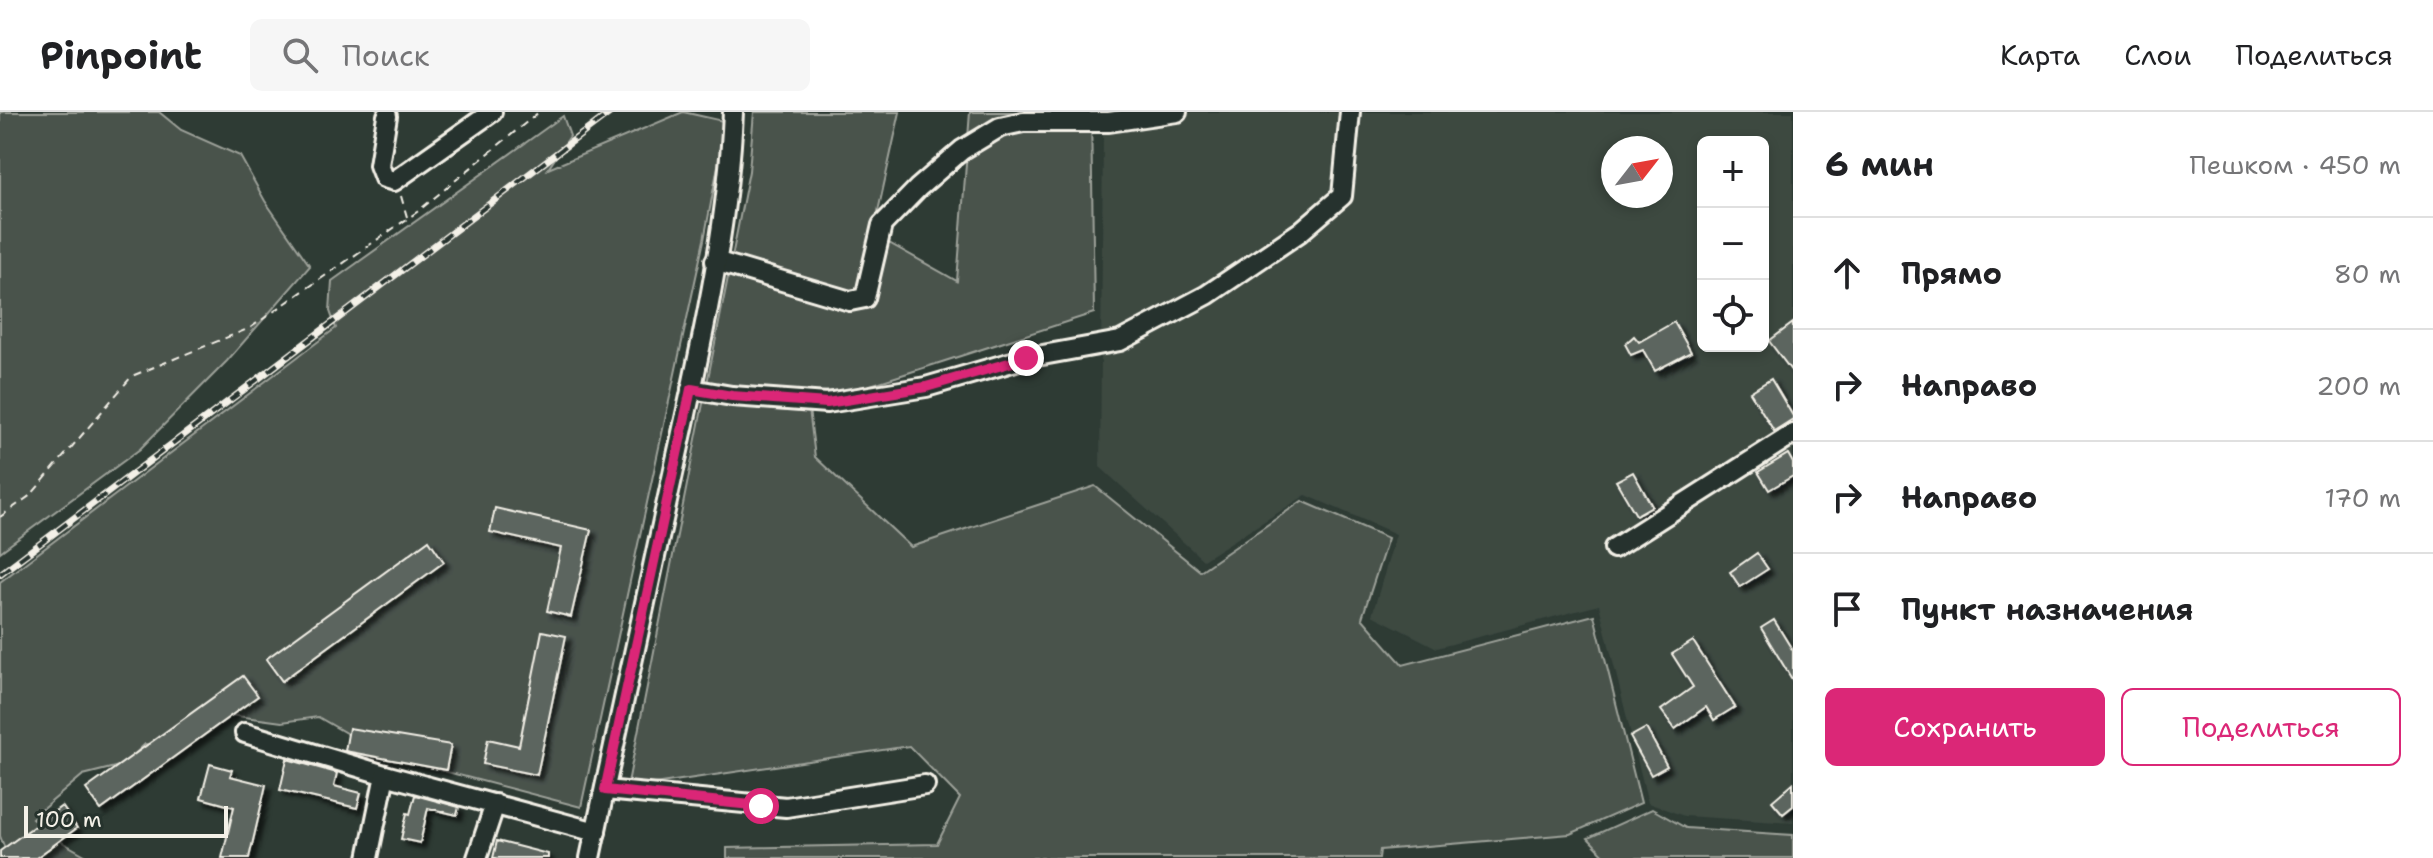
<!DOCTYPE html>
<html lang="ru">
<head>
<meta charset="utf-8">
<style>
	:root { --surface:#fff; --page:#f6f6f6; --text:#202124; --muted:#757577; --line:#e0e0e0; --accent:#db2777 }
	body { margin:0; font-family:"Shantell Sans",sans-serif; background:var(--page); color:var(--text) }
	.controls { position:absolute; right:24px; top:24px; display:grid; overflow:hidden; border-radius:12px; box-shadow:0 4px 12px #0003 }
	.controls button { width:72px; height:72px; display:grid; place-items:center; padding:0; border:0; border-bottom:2px solid var(--line); background:var(--surface); color:var(--text); font:40px sans-serif }
	.compass { position:absolute; left:1601px; top:24px; width:72px; height:72px; border-radius:50%; background:var(--surface); box-shadow:0 4px 12px #0003; rotate:59deg }
	.scale { position:absolute; left:24px; bottom:20px; width:204px; box-sizing:border-box; padding-left:8px; border:4px solid #f4f1e8; border-top:0; font-size:22px; line-height:28px; white-space:nowrap; color:#f4f1e8; -webkit-text-stroke:6px #26332d; paint-order:stroke }
	.stop { position:absolute; width:24px; height:24px; margin:-18px; border:6px solid #db2777; border-radius:50%; background:#fff }
	.stop.end { background:#db2777; border-color:#fff; box-shadow:0 2px 8px #0008 }
	.list { margin:0; padding:0; list-style:none }
	h2 { display:flex; justify-content:space-between; align-items:center; height:104px; margin:0; padding:0 32px; font-size:34px }
	h2 small { font-size:26px; font-weight:400; color:var(--muted) }
	.list li { display:grid; grid-template-columns:52px 1fr auto; gap:24px; align-items:center; box-sizing:border-box; height:112px; padding:0 32px; border-top:2px solid var(--line) }
	.list b { display:block; font-size:30px; white-space:nowrap }
	.list em { font-size:26px; font-style:normal; color:var(--muted) }
	.actions { display:flex; gap:16px; padding:24px 32px }
	.actions a { flex:1; padding:18px 0; border:2px solid var(--accent); border-radius:12px; text-align:center; font-size:28px; color:var(--accent) }
	.actions .main { background:var(--accent); color:#fff }
	.icon { flex:none; width:44px; height:44px; fill:none; stroke:currentColor; stroke-width:2; stroke-linecap:round; stroke-linejoin:round }
	.map { position:relative; flex:none; width:1793px; height:746px; overflow:hidden }
	header { display:flex; align-items:center; gap:48px; box-sizing:border-box; height:112px; padding:0 40px; background:var(--surface); border-bottom:2px solid var(--line) }
	header strong { font-size:38px }
	nav { display:flex; gap:44px; margin-inline-start:auto; font-size:28px }
	.search { width:560px; height:72px; background:var(--page); display:flex; align-items:center; gap:20px; box-sizing:border-box; padding:0 28px; border-radius:12px; color:var(--muted); font-size:30px }
	main { display:flex }
	aside { flex:1; background:var(--surface) }
	.map>svg:first-child { display:block }
	.built { fill:#3c4841; fill-rule:evenodd }
	.green { fill:#48524c; stroke:#9ea29a; stroke-width:2 }
	.building { fill:#5c655e; stroke:#f4f1e8; stroke-width:2; filter:url(#shadow) }
	.lines { fill:none; stroke-linecap:round; stroke-linejoin:round }
	.minor-casing { stroke:#f4f1e8; stroke-width:24 }
	.path { stroke:#f4f1e8; stroke-width:2; stroke-dasharray:8 6; stroke-linecap:butt }
	.minor { stroke:#26332d; stroke-width:18 }
	.rail-casing { stroke:#f4f1e8; stroke-width:7 }
	.rail { stroke:#26332d; stroke-width:4; stroke-dasharray:12; stroke-linecap:butt }
	.route { stroke:#db2777; stroke-width:10 }
</style>
</head>
<body>
<header>
<strong>Pinpoint</strong>
<div class="search"><svg class="icon" aria-label="search" viewBox="0 0 24 24"><circle cx="10" cy="10" r="6"/><path d="M15 15l6 6"/></svg>Поиск</div>
<nav><a>Карта</a><a>Слои</a><a>Поделиться</a></nav>
</header>
<main>
<div class="map">
<svg width="1793" height="746" viewBox="0 0 1793 746">
	<defs>
		<filter id="shadow"><feDropShadow dx="5" dy="5" stdDeviation="2" flood-color="#0009"/></filter>
	</defs>
	<rect width="100%" height="100%" fill="#2e3b34"/>
	<filter id="ink" filterUnits="userSpaceOnUse"><feTurbulence type="fractalNoise" baseFrequency=".0125" numOctaves="2"/><feDisplacementMap in="SourceGraphic" scale="16" xChannelSelector="R" yChannelSelector="G"/><feConvolveMatrix kernelMatrix="1 2 1 2 8 2 1 2 1" color-interpolation-filters="sRGB"/></filter>
	<g filter="url(#ink)">
		<path class="built" d="M1106,0h687v711l-109,-7 -36,-13 -49,-198 -162,43 -65,-33 24,-81 -90,-39 -103,65 -103,-93 3,-332zM1703,30h60v204h-60zM1613,36h48v48h-48z"/>
		<g class="green">
			<path d="M0,0h159l22,18 59,26 25,45 45,65 -83,95 -87,88 -140,103z"/>
			<path d="M683,0l40,9 -3,34 -16,85 -123,567 -195,-51 -68,-39 -36,5 -75,-10 -25,35 -37,-3 -22,21 -40,10 -51,43 21,19 37,21h-61l-25,-12 -4,-10v-254l336,-254 -6,-17 2,-30 231,-165 7,20 -22,33z"/>
			<path d="M754,0h146l-27,122 84,47 13,-169h121l3,201 -236,76 -51,4 8,64 96,90 184,-61 105,85 102,-70 86,37 -26,80 41,47 191,-50 47,188 -71,31 -190,16 -1,8h-652v-10l210,-4 23,-46 -51,-52 -282,42 122,-617z"/>
			<path d="M1652,697l34,19 107,7v23h-186l-19,-20z"/>
		</g>
		<g class="building">
			<path d="M1674,210l17,30 -36,19 -12,-21 -12,5 -6,-11 9,-8 5,6z"/>
			<path d="M1793,211v50l-24,-32z"/>
			<path d="M1771,267l22,37v3l-19,12 -24,-39z"/>
			<path d="M1788,342l5,9v13l-24,14 -11,-18z"/>
			<path d="M1633,360l19,34 -16,9 -20,-34z"/>
			<path d="M495,396l96,22 -20,87 -24,-6 14,-63 -71,-16z"/>
			<path d="M429,428l15,22 -162,119 -16,-22z"/>
			<path d="M1757,441l11,16 -28,18 -10,-15z"/>
			<path d="M1774,508l19,31v30l-32,-53z"/>
			<path d="M542,519l24,5 -29,139 -54,-11 5,-25 31,7z"/>
			<path d="M1693,529l42,66 -21,13 -8,-13 -31,22 -14,-19 32,-23 -21,-33z"/>
			<path d="M243,564l15,20 -157,114 -15,-21z"/>
			<path d="M349,616l102,17 -5,25 -101,-19z"/>
			<path d="M1646,616l21,38 -16,9 -21,-38z"/>
			<path d="M287,647l50,14 -3,13 27,7 -4,15 -77,-18z"/>
			<path d="M210,652l22,6 -2,6 36,9 -17,73h-27l12,-51 -33,-9z"/>
			<path d="M1793,671v23l-10,8 -11,-13z"/>
			<path d="M415,683l44,12 -2,8 -29,-7 -8,35 -19,-4 6,-26 3,1z"/>
			<path d="M62,694l15,22 -41,30h-36v-7z"/>
			<path d="M497,729l51,13v4h-55z"/>
		</g>
		<g class="lines">
			<defs>
				<g id="minor">
					<path d="M387,4l-8,49 5,13 10,3 98,-69"/>
					<path d="M715,149l135,40 15,-3 17,-73 36,-37 44,-38 38,-23 23,-5h86l68,-10"/>
					<path d="M691,277l41,7 95,7 99,-16 100,-29 94,-17 87,-46 93,-63 42,-36 8,-84"/>
					<path d="M1614,436l179,-114"/>
					<path d="M245,621l140,42 211,57"/>
					<path d="M605,678l181,17 139,-22"/>
					<path d="M368,746l17,-83"/>
					<path d="M477,746l18,-54"/>
					<path d="M590,746c28,-133 57,-266 86,-398 25,-114 52,-231 57,-348"/>
				</g>
			</defs>
			<use href="#minor" class="minor-casing"/>
			<g class="path">
				<path d="M401,84l6,21"/>
				<path d="M0,405l31,-22 101,-119 118,-48 167,-116 122,-100"/>
			</g>
			<use href="#minor" class="minor"/>
			<defs>
				<path id="rail" d="M0,462l611,-462"/>
			</defs>
			<use href="#rail" class="rail-casing"/>
			<use href="#rail" class="rail"/>
		</g>
	</g>
	<g class="lines" filter="url(#ink)">
		<path class="route" d="M761,694l-156,-16 86,-401 41,7 95,7 99,-16 100,-29"/>
	</g>
</svg>
<div class="controls">
<button>+</button>
<button>−</button>
<button><svg class="icon" aria-label="locate" viewBox="0 0 24 24"><circle cx="12" cy="12" r="6"/><path d="M12 2v4M12 18v4M2 12h4M18 12h4"/></svg></button>
</div>
<svg class="compass" viewBox="-18 -18 36 36"><path d="M0-13l5 13h-10z" fill="#e53935"/><path d="M0 13l5-13h-10z" fill="#757577"/></svg>
<div class="scale">100 m</div>
<div class="stop" style="left:761px;top:694px"></div>
<div class="stop end" style="left:1026px;top:246px"></div>
</div>
<aside>
<h2>6 мин<small>Пешком · 450 m</small></h2>
<ul class="list">
<li><svg class="icon" aria-label="ahead" viewBox="0 0 24 24"><path d="M12 20V5M6 11l6-6 6 6"/></svg><div><b>Прямо</b></div><em>80 m</em></li>
<li><svg class="icon" aria-label="right" viewBox="0 0 24 24"><path d="M7 20v-9h11M14 6l5 5-5 5"/></svg><div><b>Направо</b></div><em>200 m</em></li>
<li><svg class="icon" aria-label="right" viewBox="0 0 24 24"><path d="M7 20v-9h11M14 6l5 5-5 5"/></svg><div><b>Направо</b></div><em>170 m</em></li>
<li><svg class="icon" aria-label="arrive" viewBox="0 0 24 24"><path d="M6 21V4h12l-3 4 3 4H6"/></svg><div><b>Пункт назначения</b></div></li>
</ul>
<div class="actions"><a class="main">Сохранить</a><a>Поделиться</a></div>
</aside>
</main>
</body>
</html>
